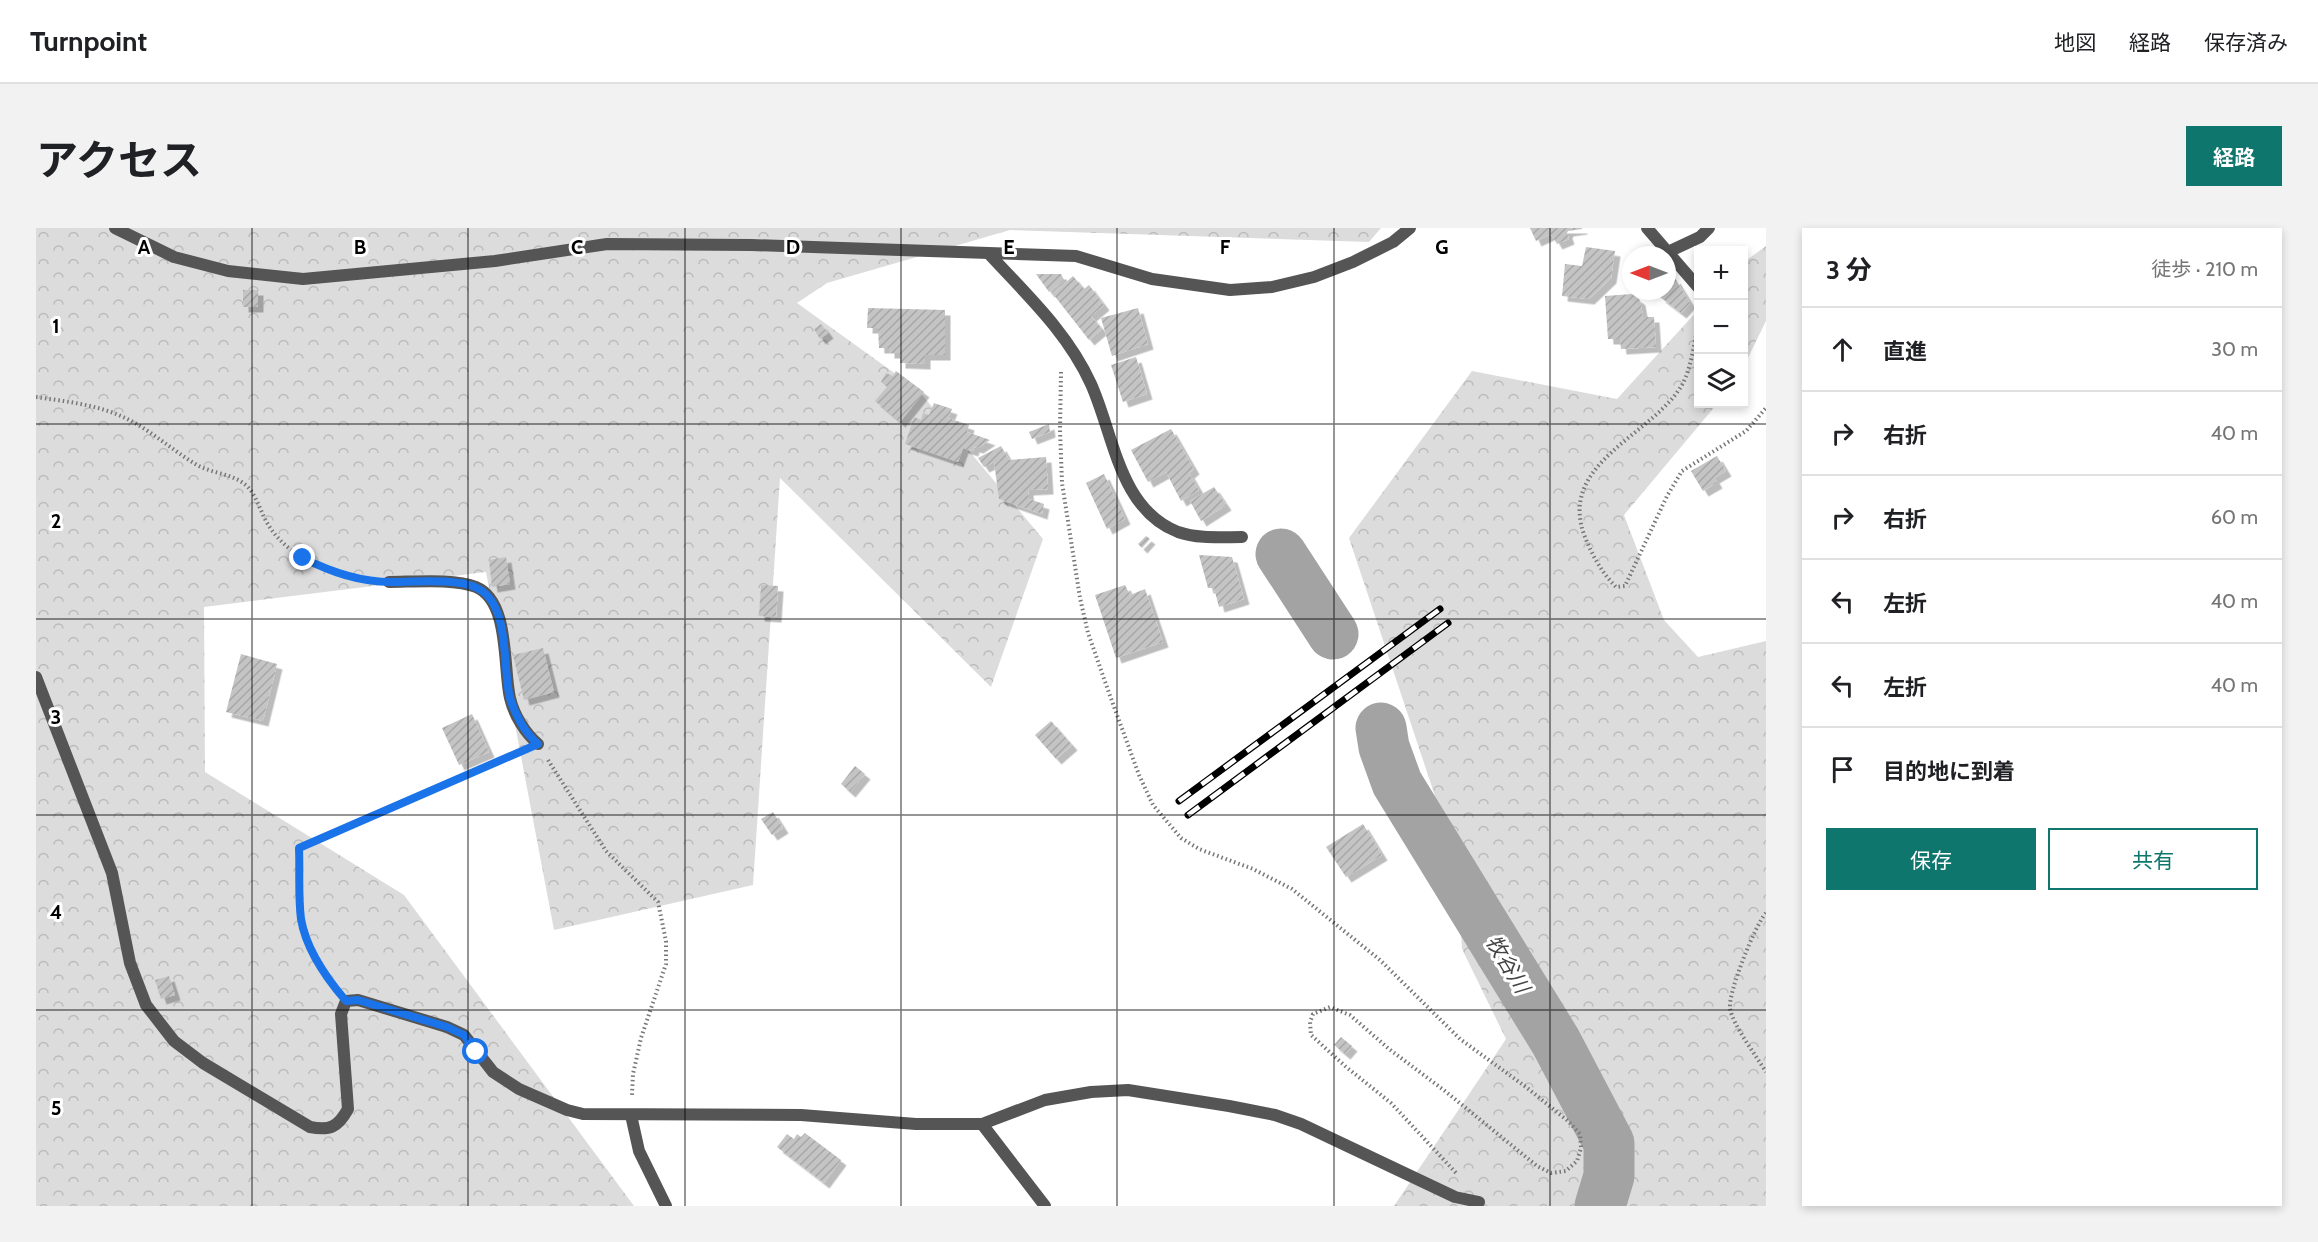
<!DOCTYPE html>
<html lang="ja">
<head>
<meta charset="utf-8">
<style>
	:root { --surface:#fff; --page:#f2f2f2; --text:#202124; --muted:#757577; --line:#e0e0e0; --accent:#0f766e }
	body { margin:0; font-family:Cabin,"Noto Sans JP",sans-serif; background:var(--page); color:var(--text) }
	.controls { position:absolute; right:18px; top:18px; display:grid; overflow:hidden; border-radius:0px; box-shadow:0 3px 9px #0003 }
	.controls button { width:54px; height:54px; display:grid; place-items:center; padding:0; border:0; border-bottom:2px solid var(--line); background:var(--surface); color:var(--text); font:30px sans-serif }
	.compass { position:absolute; left:1586px; top:18px; width:54px; height:54px; border-radius:50%; background:var(--surface); box-shadow:0 3px 9px #0003; rotate:270deg }
	.stop { position:absolute; width:18px; height:18px; margin:-14px; border:4px solid #1a73e8; border-radius:50%; background:#fff }
	.stop.end { background:#1a73e8; border-color:#fff; box-shadow:0 2px 6px #0008 }
	.list { margin:0; padding:0; list-style:none }
	h2 { display:flex; justify-content:space-between; align-items:center; height:78px; margin:0; padding:0 24px; font-size:26px }
	h2 small { font-size:20px; font-weight:400; color:var(--muted) }
	.list li { display:grid; grid-template-columns:39px 1fr auto; gap:18px; align-items:center; box-sizing:border-box; height:84px; padding:0 24px; border-top:2px solid var(--line) }
	.list b { display:block; font-size:22px; white-space:nowrap }
	.list em { font-size:20px; font-style:normal; color:var(--muted) }
	.actions { display:flex; gap:12px; padding:18px 24px }
	.actions a { flex:1; padding:14px 0; border:2px solid var(--accent); border-radius:0px; text-align:center; font-size:21px; color:var(--accent) }
	.actions .main { background:var(--accent); color:#fff }
	.icon { flex:none; width:33px; height:33px; fill:none; stroke:currentColor; stroke-width:2; stroke-linecap:round; stroke-linejoin:round }
	.map { position:relative; flex:none; width:1730px; height:978px; overflow:hidden; border-radius:0px }
	header { display:flex; align-items:center; gap:36px; box-sizing:border-box; height:84px; padding:0 30px; background:var(--surface); border-bottom:2px solid var(--line) }
	header strong { font-size:28px }
	nav { display:flex; gap:33px; margin-inline-start:auto; font-size:21px }
	.intro { display:flex; align-items:center; justify-content:space-between; box-sizing:border-box; height:144px; padding:0 36px }
	h1 { margin:0; font-size:42px }
	.button { padding:15px 27px; border-radius:0px; background:var(--accent); color:#fff; font-size:21px; font-weight:700 }
	main { display:flex; gap:36px; padding:0 36px }
	aside { flex:1; background:var(--surface); border-radius:0px; box-shadow:0 3px 9px #0003 }
	.map>svg:first-child { display:block }
	.forest { fill:url(#forest-crowns) }
	.lines { fill:none; stroke-linecap:round; stroke-linejoin:round }
	.river { stroke:#a3a3a3; stroke-width:51 }
	.building { fill:url(#building-hatch); filter:url(#shadow) }
	.path { stroke:#777; stroke-width:4; stroke-dasharray:1.5 3; stroke-linecap:butt }
	.lane { stroke:#555; stroke-width:12 }
	.street { stroke:#555; stroke-width:12 }
	.rail-casing { stroke:#000; stroke-width:7 }
	.rail { stroke:#fff; stroke-width:4.5; stroke-dasharray:14; stroke-linecap:butt }
	.route { stroke:#1a73e8; stroke-width:8 }
	.grid { fill:none; stroke:#000; stroke-width:1.5; stroke-opacity:0.55 }
	.labels { text-anchor:middle; dominant-baseline:central; stroke-width:6; stroke-linejoin:round; paint-order:stroke }
	.water-label { font-size:21px; font-style:italic; fill:#444; stroke:#fff }
	.grid-label { font-size:20px; text-anchor:middle; font-weight:bold; fill:#000; stroke:#fff; stroke-width:6; stroke-linejoin:round; paint-order:stroke }
</style>
</head>
<body>
<header>
<strong>Turnpoint</strong>
<nav><a>地図</a><a>経路</a><a>保存済み</a></nav>
</header>
<div class="intro"><h1>アクセス</h1><a class="button">経路</a></div>
<main>
<div class="map">
<svg width="1730" height="978" viewBox="0 0 1730 978">
	<defs>
		<pattern id="forest-crowns" width="20" height="18" patternUnits="userSpaceOnUse" patternTransform="scale(1.5)"><rect width="20" height="18" fill="#dcdcdc"/><path d="M2 6a3 3 0 1 1 6 0M12 15a3 3 0 1 1 6 0" fill="none" stroke="#bbb"/></pattern>
		<pattern id="building-hatch" width="6" height="6" patternUnits="userSpaceOnUse" patternTransform="scale(1.5)"><rect width="6" height="6" fill="#c4c4c4"/><path d="M-1 1l2-2M0 6l6-6M5 7l2-2" fill="none" stroke="#a7a7a7"/></pattern>
		<filter id="shadow"><feDropShadow dx="5.5" dy="5.5" stdDeviation="0" flood-color="#0004"/></filter>
	</defs>
	<rect width="100%" height="100%" fill="#fff"/>
	<g class="forest">
		<path d="M0,0h1345l-12,14 -359,-12 -183,53 -30,20 121,87 125,149 -52,148 -211,-209 -27,407 -199,45 -68,-358 -282,35 1,165 199,123 230,311h-598z"/>
		<path d="M1730,18v75l-22,45v-104z"/>
		<path d="M1662,82v94h19l-93,111 40,105 34,37 68,-16v565h-372l112,-167 -44,-90 -6,-90 -107,-321 123,-167 145,28z"/>
	</g>
	<g class="lines">
		<g class="river">
			<path d="M1245,326l52,80"/>
			<path d="M1345,500l3,19 13,36 159,259 53,101v33l-9,30"/>
		</g>
	</g>
	<g class="building">
		<path d="M1494,0h52v1l-14,2 -1,2 2,6 -12,5 -6,-10 -15,7z"/>
		<path d="M1550,19l29,4 -4,27 -22,21 -27,-3 3,-32 17,2z"/>
		<path d="M1000,46h25l3,6 -15,12z"/>
		<path d="M1037,48l11,13 5,-4 15,20 -13,11 11,13 -13,11 -36,-46z"/>
		<path d="M1639,50l15,25 -9,10 -21,-16z"/>
		<rect x="207" y="62" width="15" height="17"/>
		<path d="M1596,66l8,6 3,17h11l2,30 -35,2 -1,-10h-12l-3,-43z"/>
		<path d="M832,80l77,2v45h-20v9l-25,-1v-10h-11v-5h-10l-1,-20h-11z"/>
		<path d="M1102,80l10,36 -36,12 -11,-38z"/>
		<path d="M785,96l7,9 -8,6 -6,-10z"/>
		<path d="M1100,129l11,37 -24,8 -12,-37z"/>
		<path d="M860,143l28,21 -24,30 -25,-21 12,-14 -6,-5 5,-9 7,3z"/>
		<path d="M898,175l18,6 -4,9 21,7 -2,7 23,8 -12,8 -4,-1 -1,4 -10,-3 -5,14 -53,-18 9,-27 7,3 2,-7 6,2z"/>
		<path d="M1013,196l1,8 -18,7 -3,-7z"/>
		<path d="M1135,201l23,40 -5,4 10,17 -18,11 -15,-29 -18,10 -17,-32z"/>
		<path d="M965,218l8,14 37,-3 2,32 -20,1 1,9 15,5 -2,10 -43,-15 -5,-37 -10,5 -6,-9z"/>
		<path d="M1681,228l9,15 -12,7 3,5 -14,8 -12,-20z"/>
		<path d="M1068,246l21,45 -18,10 -21,-46z"/>
		<path d="M1178,259l12,18 -25,16 -11,-20z"/>
		<path d="M1110,308l4,3 -8,9 -4,-4z"/>
		<path d="M1163,327l33,2 12,42 -25,8 -5,-19h-6z"/>
		<path d="M470,329l4,27 -18,3 -3,-27z"/>
		<path d="M725,357l17,1 -2,31 -17,-1z"/>
		<path d="M1089,357l5,10 15,-6 18,53 -47,16 -21,-63z"/>
		<path d="M507,420l11,44 -30,8 -11,-45z"/>
		<path d="M205,426l36,10 -14,57 -37,-9z"/>
		<path d="M436,486l17,38 -30,13 -17,-37z"/>
		<path d="M1015,493l21,24 -16,14 -21,-24z"/>
		<path d="M819,538l10,8 -15,18 -9,-8z"/>
		<path d="M737,584l10,16 -11,7 -11,-16z"/>
		<path d="M1327,596l19,31 -36,22 -20,-30z"/>
		<path d="M133,748l6,19 -14,4 -6,-19z"/>
		<path d="M1305,809l11,9 -7,8 -11,-9z"/>
		<path d="M769,905l36,27 -17,23 -47,-36 10,-13 7,5 3,-5 4,3z"/>
	</g>
	<g class="lines">
		<g class="path">
			<path d="M1662,95c-3,18 -7,46 -16,62 -30,51 -126,78 -97,152 7,18 17,36 31,50l9,-1 42,-90 15,-25 64,-40 20,-23"/>
			<path d="M1025,144l-1,58 2,53 18,115 8,35 21,60 30,82 14,30 28,33 18,11 54,20 39,20 88,71 80,79 66,48 42,34 12,13 1,14 -4,13 -11,10 -15,2 -14,-7 -92,-75 -56,-42 -39,-34 -20,-8 -17,7 -3,8 1,13 34,31 46,37 66,71"/>
			<path d="M0,169c33,5 67,8 97,25 22,12 42,30 64,43 16,9 35,8 50,21 10,10 14,28 22,40 21,33 64,50 101,54"/>
			<path d="M512,532l58,91 52,51 8,39v23l-25,74 -8,36 -1,21"/>
			<path d="M1730,685c-11,12 -38,80 -36,95 2,16 27,49 36,64"/>
			<path d="M298,759l-24,-43 -8,-25 -3,-71 219,-95"/>
		</g>
		<g class="lane">
			<path d="M353,354c23,0 65,-4 87,5 34,14 27,81 34,111 4,17 15,35 28,46"/>
			<path d="M946,896l63,82"/>
		</g>
		<g class="street">
			<path d="M79,0l59,29 54,14 75,8 192,-18 112,-17 145,1 324,11 76,23 78,11 42,-3 42,-10 39,-15 40,-20 17,-14"/>
			<path d="M1611,0l51,59"/>
			<path d="M1632,24l32,-15 9,-9"/>
			<path d="M954,27c37,40 78,78 101,129 23,51 28,125 87,148 20,7 43,5 64,5"/>
			<path d="M0,449l76,196 18,90 16,42 28,36 29,22 107,64c20,4 28,0 38,-18l-7,-95 5,-13 12,-1 89,27 17,8 29,37 26,17 48,21 16,4 218,1 115,9h66l63,-24 46,-8 37,-2 101,16 46,9 26,9 154,73 24,5"/>
			<path d="M595,887l8,36 27,55"/>
		</g>
		<defs>
			<g id="rail">
				<path d="M1143,573l261,-192"/>
				<path d="M1152,587l260,-192"/>
			</g>
		</defs>
		<use href="#rail" class="rail-casing"/>
		<use href="#rail" class="rail"/>
	</g>
	<g class="lines">
		<path class="route" d="M267,330c28,14 56,24 88,24 22,0 67,-4 86,6 34,16 25,80 33,110 5,17 15,35 28,46l-239,104c1,23 -1,48 2,71 5,30 26,60 45,82l12,-1 89,27 17,8 12,17"/>
	</g>
	<path class="grid" d="M216,0v978M432,0v978M649,0v978M865,0v978M1081,0v978M1298,0v978M1514,0v978M0,196h1730M0,391h1730M0,587h1730M0,782h1730"/>
	<g class="labels">
		<g class="water-label">
			<text transform="translate(1472 736) rotate(59)">牧谷川</text>
		</g>
	</g>
	<g class="grid-label">
		<text x="108" y="26">A</text>
		<text x="324" y="26">B</text>
		<text x="541" y="26">C</text>
		<text x="757" y="26">D</text>
		<text x="973" y="26">E</text>
		<text x="1189" y="26">F</text>
		<text x="1406" y="26">G</text>
		<text x="20" y="105">1</text>
		<text x="20" y="300">2</text>
		<text x="20" y="496">3</text>
		<text x="20" y="691">4</text>
		<text x="20" y="887">5</text>
	</g>
</svg>
<div class="controls">
<button>+</button>
<button>−</button>
<button><svg class="icon" aria-label="layers" viewBox="0 0 24 24"><path d="M12 4l9 5-9 5-9-5zM3 14l9 5 9-5"/></svg></button>
</div>
<svg class="compass" viewBox="-18 -18 36 36"><path d="M0-13l5 13h-10z" fill="#e53935"/><path d="M0 13l5-13h-10z" fill="#757577"/></svg>
<div class="stop" style="left:440px;top:824px"></div>
<div class="stop end" style="left:267px;top:330px"></div>
</div>
<aside>
<h2>3 分<small>徒歩 · 210 m</small></h2>
<ul class="list">
<li><svg class="icon" aria-label="ahead" viewBox="0 0 24 24"><path d="M12 20V5M6 11l6-6 6 6"/></svg><div><b>直進</b></div><em>30 m</em></li>
<li><svg class="icon" aria-label="right" viewBox="0 0 24 24"><path d="M7 20v-9h11M14 6l5 5-5 5"/></svg><div><b>右折</b></div><em>40 m</em></li>
<li><svg class="icon" aria-label="right" viewBox="0 0 24 24"><path d="M7 20v-9h11M14 6l5 5-5 5"/></svg><div><b>右折</b></div><em>60 m</em></li>
<li><svg class="icon" aria-label="left" viewBox="0 0 24 24"><path d="M17 20v-9H6M10 6l-5 5 5 5"/></svg><div><b>左折</b></div><em>40 m</em></li>
<li><svg class="icon" aria-label="left" viewBox="0 0 24 24"><path d="M17 20v-9H6M10 6l-5 5 5 5"/></svg><div><b>左折</b></div><em>40 m</em></li>
<li><svg class="icon" aria-label="arrive" viewBox="0 0 24 24"><path d="M6 21V4h12l-3 4 3 4H6"/></svg><div><b>目的地に到着</b></div></li>
</ul>
<div class="actions"><a class="main">保存</a><a>共有</a></div>
</aside>
</main>
</body>
</html>
